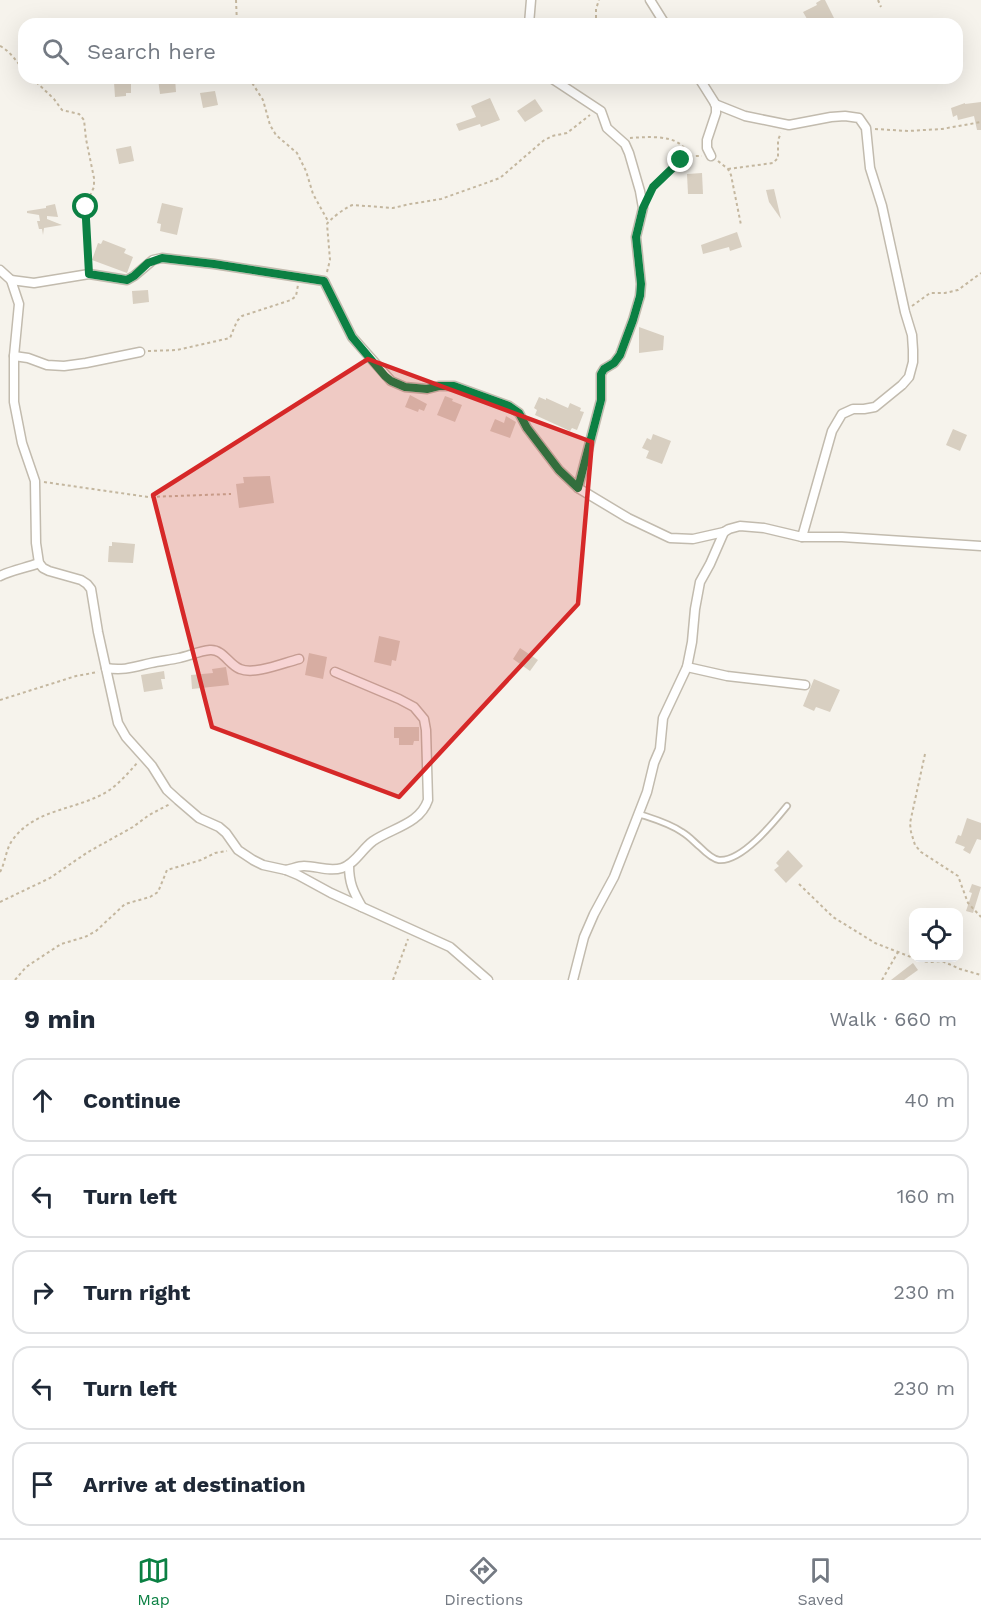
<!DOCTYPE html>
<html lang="en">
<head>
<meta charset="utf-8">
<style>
	:root { --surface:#fff; --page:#f2f2f3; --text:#1f2937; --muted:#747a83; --line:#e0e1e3; --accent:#0b8043 }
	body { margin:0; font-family:"Work Sans",sans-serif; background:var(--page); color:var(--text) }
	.controls { position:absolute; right:18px; bottom:18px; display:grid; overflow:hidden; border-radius:12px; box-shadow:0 6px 24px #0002 }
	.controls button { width:54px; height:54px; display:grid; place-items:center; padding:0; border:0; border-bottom:2px solid var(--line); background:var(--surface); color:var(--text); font:30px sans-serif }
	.stop { position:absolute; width:18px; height:18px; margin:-14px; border:4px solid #0b8043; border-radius:50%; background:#fff }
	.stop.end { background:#0b8043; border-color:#fff; box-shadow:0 2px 6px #0008 }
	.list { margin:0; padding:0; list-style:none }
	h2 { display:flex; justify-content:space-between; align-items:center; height:78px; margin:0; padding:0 24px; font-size:26px }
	h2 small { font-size:20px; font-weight:400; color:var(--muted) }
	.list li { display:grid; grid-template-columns:39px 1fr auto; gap:18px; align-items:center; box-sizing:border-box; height:84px; margin:0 12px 12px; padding:0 12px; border:2px solid var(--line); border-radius:18px }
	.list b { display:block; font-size:22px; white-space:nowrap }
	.list em { font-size:20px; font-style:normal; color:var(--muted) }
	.icon { flex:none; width:33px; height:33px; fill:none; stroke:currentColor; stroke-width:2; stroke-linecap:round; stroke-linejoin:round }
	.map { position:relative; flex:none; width:981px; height:980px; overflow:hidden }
	.search { position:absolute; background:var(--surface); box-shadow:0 6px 24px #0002; left:18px; right:18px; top:18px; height:66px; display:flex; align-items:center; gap:15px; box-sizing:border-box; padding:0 21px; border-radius:18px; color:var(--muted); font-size:22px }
	.sheet { height:558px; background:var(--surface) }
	nav { display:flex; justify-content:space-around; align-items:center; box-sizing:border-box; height:84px; border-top:2px solid var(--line); background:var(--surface); font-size:16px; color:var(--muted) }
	nav a { display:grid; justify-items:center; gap:3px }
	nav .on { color:var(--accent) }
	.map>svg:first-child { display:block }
	.building { fill:#d8cfc1 }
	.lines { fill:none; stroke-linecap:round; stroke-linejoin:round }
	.lane-casing { stroke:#c2bbae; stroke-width:8 }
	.street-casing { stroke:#c2bbae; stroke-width:11 }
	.path { stroke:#c4b79f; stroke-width:2; stroke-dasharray:3 3; stroke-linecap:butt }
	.lane { stroke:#fff; stroke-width:4.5 }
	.street { stroke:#fff; stroke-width:8 }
	.route { stroke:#0b8043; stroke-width:8 }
	.marked { fill:#d62828; fill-opacity:0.2; stroke:#d62828; stroke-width:4.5; stroke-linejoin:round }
</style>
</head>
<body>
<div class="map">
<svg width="981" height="980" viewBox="0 0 981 980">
	<rect width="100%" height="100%" fill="#f6f3ec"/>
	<g class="building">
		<path d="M821,0h4l12,24h-27l-7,-12 14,-7 -1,-2z"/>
		<path d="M175,78l1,14 -16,2 -2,-15z"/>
		<path d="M131,81v12h-5v3l-11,1 -1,-15z"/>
		<path d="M215,91l3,14 -15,3 -3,-15z"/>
		<path d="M490,98l10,22 -19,7 -1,-3 -21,7 -3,-7 20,-7 -5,-11z"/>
		<path d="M535,99l8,12 -18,11 -8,-11z"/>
		<path d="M981,102v28h-4l-3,-14 -16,4 -1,-5 -4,2 -2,-9 14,-5v1z"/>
		<path d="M131,146l3,15 -15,3 -3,-15z"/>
		<path d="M702,173l1,21h-15l-1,-20z"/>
		<path d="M774,189l7,30 -12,-17 -3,-12z"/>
		<path d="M162,203l21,5 -6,27 -17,-4 1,-7 -4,-1z"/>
		<path d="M55,204l3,13 -11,-1v3l15,6 -18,3 -1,7 -1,-6h-3l-2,-8h3l-1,-6 -12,-2v-2l19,-3v-2z"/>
		<path d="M737,232l5,15 -12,4 -1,-4 -26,7 -2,-9z"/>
		<path d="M103,240l23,9 -2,4 9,4 -6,16 -35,-13 6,-17 3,1z"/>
		<path d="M148,290l1,12 -16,2 -1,-13z"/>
		<path d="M639,327l25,9 -1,14 -24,3z"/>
		<path d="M410,395l17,9 -3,7 -5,-2 -1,3 -13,-5z"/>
		<path d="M445,396l8,3 -1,2 10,4 -7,17 -18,-7z"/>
		<path d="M539,397l7,3v-2l22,10 2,-5 11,5 -1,3 4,1 -7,18 -5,-2 -2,3 -35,-16 2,-5 -3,-2z"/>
		<path d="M506,416l10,6 -6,16 -20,-7 5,-12 9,4z"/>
		<path d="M953,429l14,6 -7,16 -14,-6z"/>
		<path d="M653,434l18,7 -9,23 -16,-6 3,-7 -7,-3 5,-10 4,2z"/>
		<path d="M270,476l4,27 -35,5 -3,-24 8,-1 -1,-6z"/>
		<path d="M112,542l23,2 -2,19 -25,-1 1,-16h3z"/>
		<path d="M379,636l21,5 -4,20 -4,-1 -1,6 -17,-4z"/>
		<path d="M520,648l18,12 -8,11 -17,-12z"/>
		<path d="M309,653l18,4 -4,22 -18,-4z"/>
		<path d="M226,667l3,18 -37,4 -1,-14 22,-2 -1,-4z"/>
		<path d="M164,671l1,8h-4l2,10 -19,3 -3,-17z"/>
		<path d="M814,679l26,11 -10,22 -14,-5 -2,4 -11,-5z"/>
		<path d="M394,727h25v14h-5l-1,4h-14v-7h-5z"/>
		<path d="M967,818l14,5v17l-4,-1 -7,15 -7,-4 2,-3 -10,-4 3,-8 3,1z"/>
		<path d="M788,850l15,16 -17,17 -12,-13 5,-4 -3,-3z"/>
		<path d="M972,884l9,3 -8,26 -7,-2 6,-18 -3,-1z"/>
		<path d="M913,963l5,7 -14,10h-13z"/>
	</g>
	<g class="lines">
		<defs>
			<path id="lane" d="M639,814c15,5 30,9 43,18 7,4 12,10 18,15 5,5 12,12 19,13 23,2 55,-38 68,-54"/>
			<g id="street">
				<path d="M650,0l15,24"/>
				<path d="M529,24l2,-24"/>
				<path d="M551,78l50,33 6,17 18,16 4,9 11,38 3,17 -7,29 5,47 -1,12 -7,24 -13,35 -6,8 -10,6 -3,5v26l-23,88"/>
				<path d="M699,78l17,27v8l-9,27v8l4,8"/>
				<path d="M715,104l30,12 44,9 42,-8 14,-1 14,2 7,10 4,40 12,38 23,106 7,23 1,15v12l-4,15 -7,8 -27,22 -11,2h-11l-11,5 -10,17 -30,106"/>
				<path d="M0,270l11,10 8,24 -5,52v46l8,41 13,38 1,62 3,20 4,5 6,3 32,9 6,4 4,5 7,43 20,91 8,14 26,29 15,24 11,10 21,18 20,9 7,6 12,17 15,10 10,5 23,5 12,5 33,18 119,54 38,33"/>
				<path d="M11,280l23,3 55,-9 38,6 7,-4 19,-16 9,-2 52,6 110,17 28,56 39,44 14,6 22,2 12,-3h15l55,20 10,7 8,15 32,42 19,18 50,30 42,20 23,1 31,-7"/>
				<path d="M14,356l14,2 19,7 17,1 22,-3 54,-11"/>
				<path d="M0,576c12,-6 26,-8 39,-13"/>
				<path d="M687,667l40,9 78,9"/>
				<path d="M106,668c18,3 28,-1 45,-5 9,-2 19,-3 28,-5 10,-2 20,-7 31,-8 13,-1 19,15 30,19 15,6 43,-6 59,-10"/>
				<path d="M349,865c0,18 4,26 13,42"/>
				<path d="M286,870c6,-1 12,-4 18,-4 13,0 25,6 38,2 13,-4 20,-19 31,-27 19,-13 47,-17 55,-41l-2,-70 -2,-11 -10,-12 -15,-8 -64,-27"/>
				<path d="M573,980l11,-43 10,-23 20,-37 33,-85 7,-29 6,-14 3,-31 24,-51 5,-25 3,-33 5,-27 10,-18 14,-32 5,-3 11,-3 24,2 38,9h40l139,9"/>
			</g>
		</defs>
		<use href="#lane" class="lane-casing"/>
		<use href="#street" class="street-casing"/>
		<g class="path">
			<path d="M236,0l1,24"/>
			<path d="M878,0l3,7"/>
			<path d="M596,24v-15l3,-9"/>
			<path d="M0,46c10,5 16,15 24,24"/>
			<path d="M32,78l22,21 8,11 17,4 5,6 2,19 8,39v9l-6,13 -2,7 2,58"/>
			<path d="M249,78l14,22 7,25 6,10 21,18 9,18 7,23 15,27"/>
			<path d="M875,129l33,2 34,-2 39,-7"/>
			<path d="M630,138c14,-1 38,-3 50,6 4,3 7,8 10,11"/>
			<path d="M718,161l10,8 3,6 10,50"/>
			<path d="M728,169l45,-6 5,-5v-18l3,-7"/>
			<path d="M651,192c4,-9 21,-28 31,-33 6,-3 13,-3 20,-3"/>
			<path d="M327,272l3,-12 -3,-36c2,-4 20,-18 26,-19l40,3 17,-4 31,-5 59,-21 43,-37 9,-5 15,-3 23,-18"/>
			<path d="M912,306l18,-13h15l13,-3 23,-17"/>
			<path d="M148,351l29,-1 53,-12 7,-17 5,-5 49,-16 5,-4 2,-11"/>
			<path d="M44,482l104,15 83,-3"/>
			<path d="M0,700l76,-24 22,-4"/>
			<path d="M925,754l-15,69 1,9 4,13 6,7 37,24 10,27 13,14"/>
			<path d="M0,872c6,-11 6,-25 14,-34 23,-30 64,-28 94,-47 12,-8 21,-19 30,-29"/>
			<path d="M799,884l34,33 42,26 46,18 10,1 11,-1 18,8 21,6"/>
			<path d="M0,902l50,-24 38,-26 45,-25 16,-12 21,-11"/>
			<path d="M15,980l11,-13 35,-23 24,-7 11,-6 29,-27 25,-7 8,-5 9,-22 34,-10 14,-7 12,-2"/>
			<path d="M393,980l15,-41"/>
			<path d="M882,980l16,-28"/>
		</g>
		<use href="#lane" class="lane"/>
		<use href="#street" class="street"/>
	</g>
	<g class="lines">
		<path class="route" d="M86,207v12l3,55 38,6 7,-4 14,-13 14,-5 52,6 110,17 28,56 33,39 6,5 14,6 22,2 12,-3h15l55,20 10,7 8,15 32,42 19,18 23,-88v-26l3,-5 10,-6 6,-8 13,-35 7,-24 1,-12 -5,-47 7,-29 10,-21 28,-27"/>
	</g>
	<path class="marked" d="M368,359l224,83 -14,162 -179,193 -187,-70 -59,-232z"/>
</svg>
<div class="controls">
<button><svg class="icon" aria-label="locate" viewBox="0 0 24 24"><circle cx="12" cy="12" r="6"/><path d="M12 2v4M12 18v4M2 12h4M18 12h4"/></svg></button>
</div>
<div class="stop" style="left:86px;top:207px"></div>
<div class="stop end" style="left:681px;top:160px"></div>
<div class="search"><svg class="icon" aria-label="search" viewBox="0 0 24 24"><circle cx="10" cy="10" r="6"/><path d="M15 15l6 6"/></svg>Search here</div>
</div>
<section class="sheet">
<h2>9 min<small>Walk · 660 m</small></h2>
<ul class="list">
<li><svg class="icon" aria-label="ahead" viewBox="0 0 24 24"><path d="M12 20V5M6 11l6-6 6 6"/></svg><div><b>Continue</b></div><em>40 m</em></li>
<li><svg class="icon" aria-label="left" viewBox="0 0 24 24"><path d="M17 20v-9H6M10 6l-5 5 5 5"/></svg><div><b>Turn left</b></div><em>160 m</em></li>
<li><svg class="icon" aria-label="right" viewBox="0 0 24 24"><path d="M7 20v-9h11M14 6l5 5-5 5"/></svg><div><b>Turn right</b></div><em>230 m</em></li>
<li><svg class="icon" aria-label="left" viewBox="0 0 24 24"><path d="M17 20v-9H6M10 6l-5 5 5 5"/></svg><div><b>Turn left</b></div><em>230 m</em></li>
<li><svg class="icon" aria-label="arrive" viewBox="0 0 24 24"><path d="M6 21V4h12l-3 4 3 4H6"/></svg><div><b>Arrive at destination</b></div></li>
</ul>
</section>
<nav>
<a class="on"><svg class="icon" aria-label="map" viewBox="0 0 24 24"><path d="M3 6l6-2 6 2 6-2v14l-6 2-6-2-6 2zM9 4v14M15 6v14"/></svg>Map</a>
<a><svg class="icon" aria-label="directions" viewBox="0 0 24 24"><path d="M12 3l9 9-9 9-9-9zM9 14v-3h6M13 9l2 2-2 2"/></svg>Directions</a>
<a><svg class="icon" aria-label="saved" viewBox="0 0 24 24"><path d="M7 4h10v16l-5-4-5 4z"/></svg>Saved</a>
</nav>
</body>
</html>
